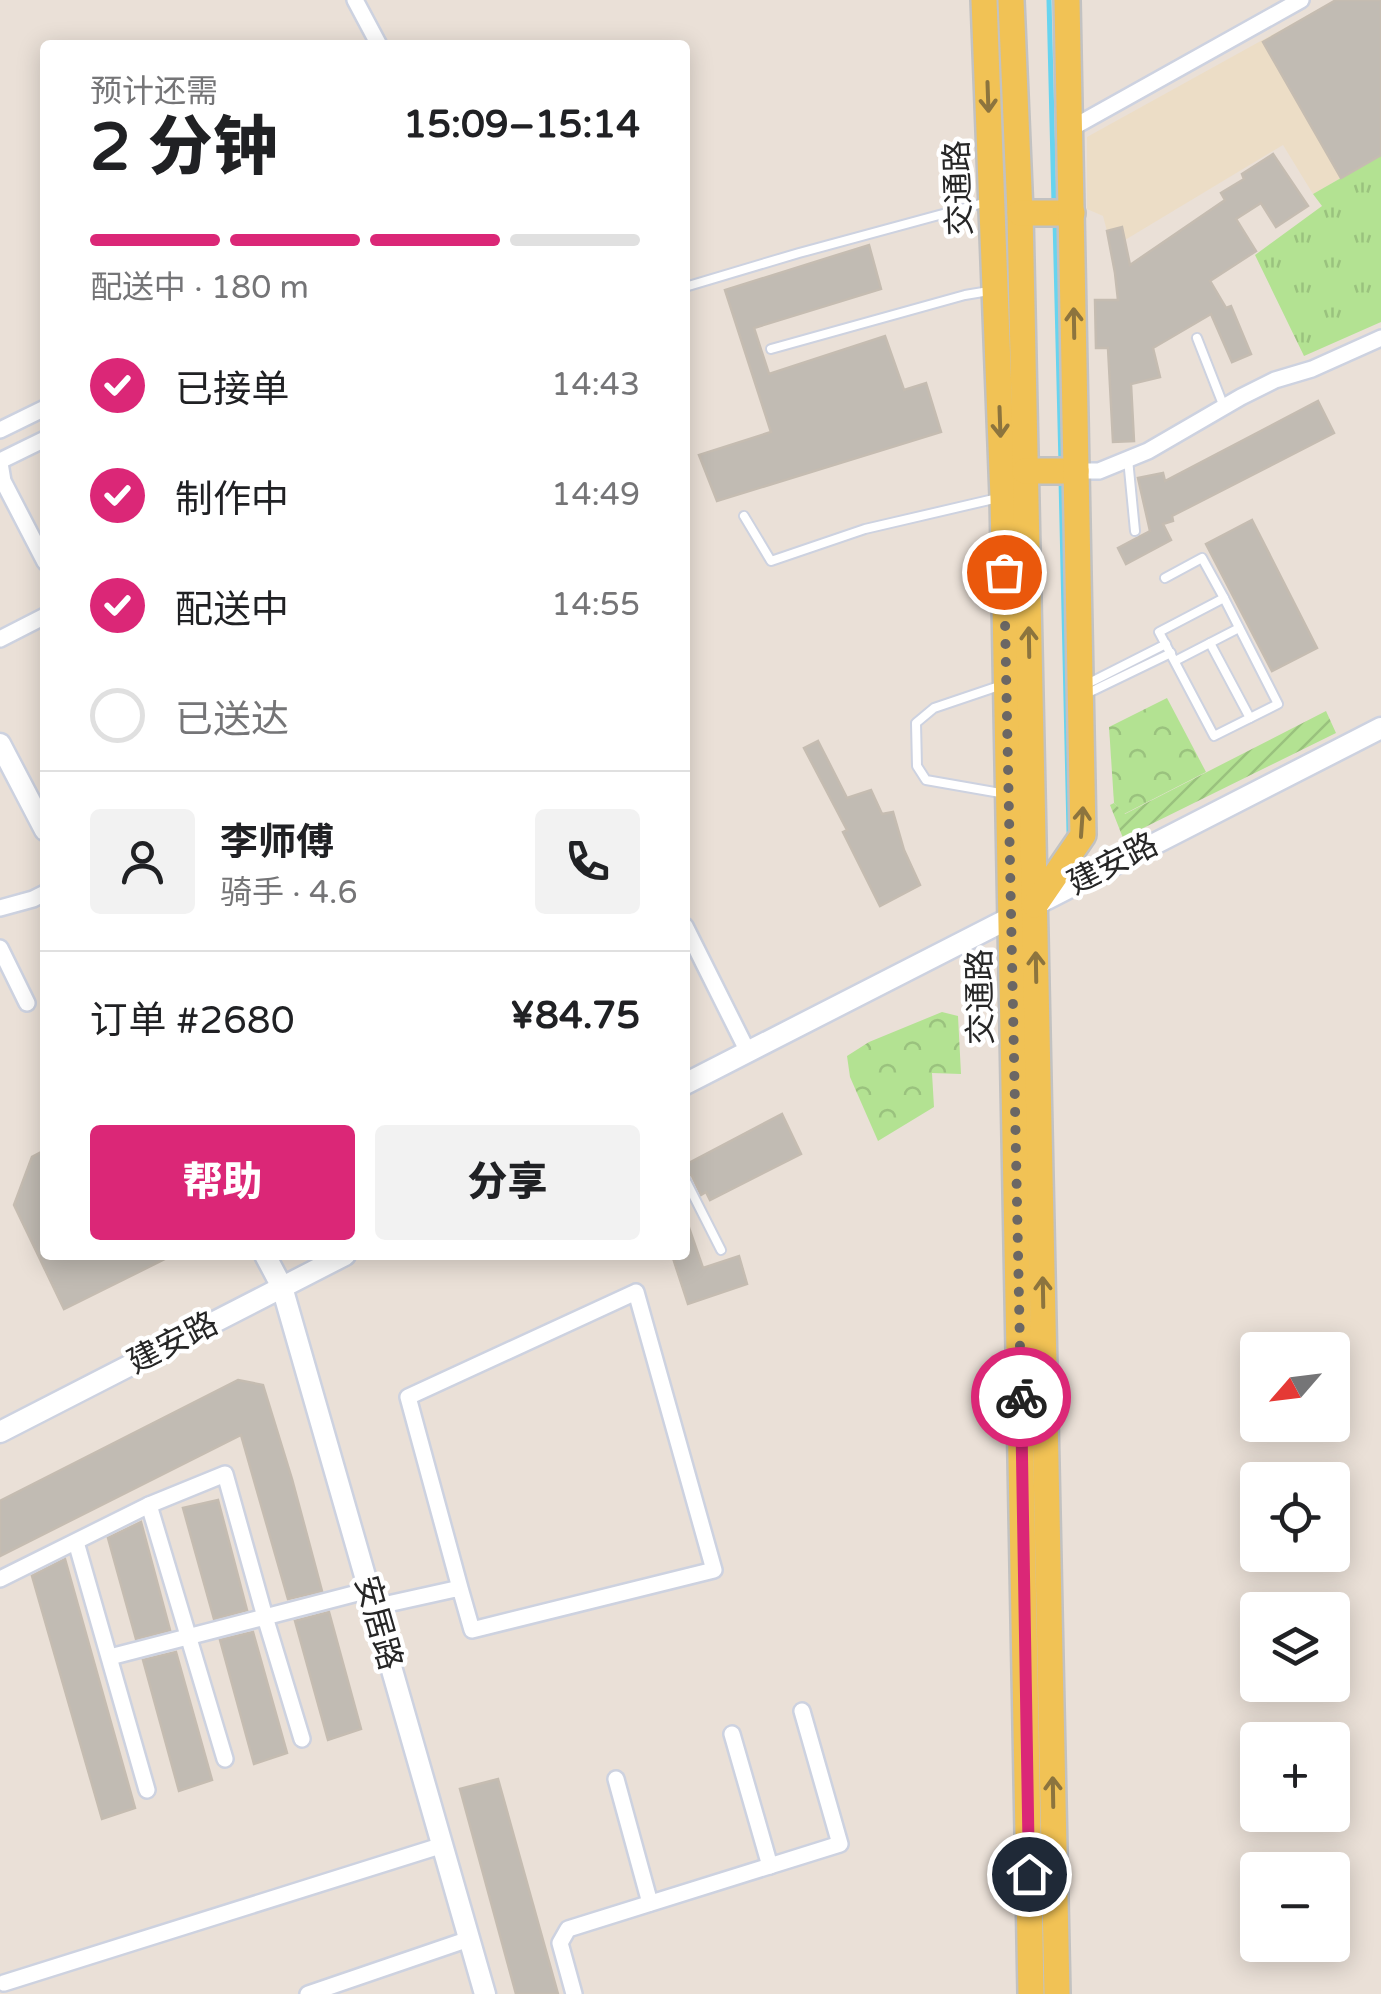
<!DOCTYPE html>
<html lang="zh">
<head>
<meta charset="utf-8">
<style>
  :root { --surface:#fff; --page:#f2f2f2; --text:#202124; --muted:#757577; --line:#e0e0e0; --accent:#db2777 }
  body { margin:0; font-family:"Varela Round","Noto Sans SC",sans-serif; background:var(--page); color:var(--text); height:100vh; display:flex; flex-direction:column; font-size:38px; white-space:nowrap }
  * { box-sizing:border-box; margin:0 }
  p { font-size:32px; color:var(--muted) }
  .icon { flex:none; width:55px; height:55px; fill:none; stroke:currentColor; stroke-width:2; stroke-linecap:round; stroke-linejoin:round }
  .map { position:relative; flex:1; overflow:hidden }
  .panel { position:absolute; left:40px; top:40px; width:650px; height:1220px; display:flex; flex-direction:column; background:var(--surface); border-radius:10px; box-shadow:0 5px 25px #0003 }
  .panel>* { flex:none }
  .needle { width:65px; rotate:242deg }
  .tools { position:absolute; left:1240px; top:1332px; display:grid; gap:20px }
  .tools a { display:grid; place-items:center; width:110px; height:110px; border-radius:10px; background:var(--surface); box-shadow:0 5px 25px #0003; font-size:50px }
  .pin { position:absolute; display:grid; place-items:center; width:85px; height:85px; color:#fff; margin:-42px; border:5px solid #fff; border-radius:50%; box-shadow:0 2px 10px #0007 }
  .courier { position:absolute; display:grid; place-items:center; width:100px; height:100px; margin:-50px; border:8px solid #db2777; border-radius:50%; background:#fff; color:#222; box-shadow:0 2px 12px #0007 }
  .overview em { font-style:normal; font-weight:800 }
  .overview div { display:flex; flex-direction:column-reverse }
  .overview { display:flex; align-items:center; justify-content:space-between; height:170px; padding:0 50px }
  h1 { font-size:65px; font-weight:800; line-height:75px }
  .bar { display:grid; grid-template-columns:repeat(4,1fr); gap:15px 10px; align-content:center; height:120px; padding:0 50px }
  .bar i { height:12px; border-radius:8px; background:var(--line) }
  .bar .active { background:var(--accent) }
  .bar p { grid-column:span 4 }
  .line { display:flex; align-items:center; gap:25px; padding:0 50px; border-top:2px solid var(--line) }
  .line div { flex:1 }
  .round { display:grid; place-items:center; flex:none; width:105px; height:105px; border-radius:10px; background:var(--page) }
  ol { padding:0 50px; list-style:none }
  li { display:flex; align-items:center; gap:30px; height:110px }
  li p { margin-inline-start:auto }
  li .icon { padding:10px; border-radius:50%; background:var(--accent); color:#fff; stroke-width:4 }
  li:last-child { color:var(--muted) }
  li i { width:55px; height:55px; border:5px solid var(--line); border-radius:50% }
  .action { display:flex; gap:20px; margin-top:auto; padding:20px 50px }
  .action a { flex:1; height:115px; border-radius:10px; background:var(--accent); color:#fff; font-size:40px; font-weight:800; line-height:115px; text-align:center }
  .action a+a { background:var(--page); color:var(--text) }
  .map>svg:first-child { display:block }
  .education { fill:#ecddc6 }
  .grass { fill:url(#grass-tufts) }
  .park { fill:url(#park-crowns) }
  .garden { fill:url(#garden-furrows) }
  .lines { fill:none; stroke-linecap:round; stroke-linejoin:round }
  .stream { stroke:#67d4ef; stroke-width:5 }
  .building { fill:#c1bbb3; stroke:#c5bcb1; stroke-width:2.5 }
  .service-casing { stroke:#cdd2e0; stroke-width:12 }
  .minor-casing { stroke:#cdd2e0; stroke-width:20 }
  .tertiary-casing { stroke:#cdd2e0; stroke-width:25 }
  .primary-casing { stroke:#c2c2c2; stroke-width:30 }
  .service { stroke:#fff; stroke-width:8 }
  .minor { stroke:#fff; stroke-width:15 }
  .tertiary { stroke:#fff; stroke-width:20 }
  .primary { stroke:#f1c255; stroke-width:25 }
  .oneway { stroke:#8c743e }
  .done { stroke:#6b6764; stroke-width:10; stroke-dasharray:0 18 }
  .route { stroke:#db2777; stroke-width:12 }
  .labels { text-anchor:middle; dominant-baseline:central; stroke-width:9; stroke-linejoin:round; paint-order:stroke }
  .street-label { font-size:32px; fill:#262626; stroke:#fff }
</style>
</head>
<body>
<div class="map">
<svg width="1381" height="1994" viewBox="0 0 1381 1994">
  <defs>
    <pattern id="grass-tufts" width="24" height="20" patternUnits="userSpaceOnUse" patternTransform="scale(2.5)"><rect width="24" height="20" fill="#b3e292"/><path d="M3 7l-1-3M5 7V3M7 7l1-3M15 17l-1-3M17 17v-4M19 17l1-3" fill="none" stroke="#9ac27e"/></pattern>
    <pattern id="park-crowns" width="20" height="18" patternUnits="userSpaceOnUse" patternTransform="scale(2.5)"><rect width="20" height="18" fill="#b3e292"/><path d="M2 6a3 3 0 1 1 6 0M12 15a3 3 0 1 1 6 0" fill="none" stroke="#9ac27e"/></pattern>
    <pattern id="garden-furrows" width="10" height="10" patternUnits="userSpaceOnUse" patternTransform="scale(2.5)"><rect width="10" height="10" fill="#b3e292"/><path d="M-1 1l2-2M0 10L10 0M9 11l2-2" fill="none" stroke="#9ac27e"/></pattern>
  </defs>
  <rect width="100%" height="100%" fill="#eae0d7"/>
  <polygon class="education" points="1335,0 1354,0 1381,155 1313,194 1283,145 1125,240 1122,228 1107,231 1103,216 1087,209 1087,137"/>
  <polygon class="grass" points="1381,155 1381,322 1304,356 1255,255 1322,206 1313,194"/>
  <g class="park">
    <polygon points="1167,698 1206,772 1124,814 1114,803 1109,727"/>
    <polygon points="942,1012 958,1016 961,1074 932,1073 934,1107 878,1141 850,1077 847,1056 869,1042"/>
  </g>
  <polygon class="garden" points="1326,711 1336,733 1123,838 1110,805 1114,803 1125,814"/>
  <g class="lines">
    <g class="stream">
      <polyline points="1049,0 1054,204"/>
      <polyline points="1055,220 1061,464"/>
      <polyline points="1061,480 1069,832"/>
    </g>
  </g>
  <g class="building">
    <polygon points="1336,0 1381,0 1381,155 1341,178 1263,42"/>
    <polygon points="1273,154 1308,206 1276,227 1261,203 1236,219 1256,251 1210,281 1226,308 1231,306 1251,354 1232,362 1211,314 1153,348 1160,377 1131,384 1134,441 1113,442 1108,348 1096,348 1095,300 1118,300 1115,273 1107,231 1122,227 1130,265 1225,200 1221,193 1244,179 1242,174"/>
    <polygon points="869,245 881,289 754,328 769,374 885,336 904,390 926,383 941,432 717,501 699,455 771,432 725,290"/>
    <polygon points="1318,401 1334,433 1172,516 1173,521 1163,524 1171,540 1126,564 1118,548 1150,531 1138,478 1163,473 1165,481"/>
    <polygon points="1252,520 1317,648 1272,671 1206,544"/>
    <polygon points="818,741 847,798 871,790 882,814 893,812 904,850 920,885 880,906 843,832 847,830 804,748"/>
    <polygon points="782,1114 801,1154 710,1200 706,1192 701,1195 692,1176 685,1172 685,1165"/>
    <polygon points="45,1150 45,1255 173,1255 64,1309 14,1205 32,1157"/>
    <polygon points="687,1222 703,1268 739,1256 747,1284 688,1304 672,1255 685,1255 685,1223"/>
    <polygon points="238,1380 263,1385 292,1479 322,1591 288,1599 241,1435 0,1556 0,1501"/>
    <polygon points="218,1500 247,1610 214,1619 183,1508"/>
    <polygon points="141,1522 170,1630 136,1639 108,1538"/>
    <polygon points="65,1559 135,1808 102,1819 32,1576"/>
    <polygon points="329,1612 361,1729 328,1740 295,1621"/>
    <polygon points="253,1632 287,1753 254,1764 220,1640"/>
    <polygon points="176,1652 212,1780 179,1791 143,1660"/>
    <polygon points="498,1779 558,1994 516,1994 460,1789"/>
  </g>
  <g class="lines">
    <defs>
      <g id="service">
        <polyline points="685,287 799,253 987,202"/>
        <polyline points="1197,338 1224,407"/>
        <polyline points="771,349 965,295 989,291"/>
        <polyline points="1128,459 1135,531"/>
        <polyline points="744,516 771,561 865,529 998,498"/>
        <polyline points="1165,578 1202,558 1224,598"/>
        <polygon points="1224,598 1278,704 1214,736 1159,632"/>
        <polyline points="1210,643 1250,718"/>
        <polyline points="1175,661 1239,628"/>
        <polyline points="1002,685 934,708 916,723 917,766 926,780 1006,794"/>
        <polyline points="1085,685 1166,644"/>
        <polyline points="1084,695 1171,653"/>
        <polyline points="685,1179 721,1250"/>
      </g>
      <g id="minor">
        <polyline points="355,0 379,45"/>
        <polyline points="1070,129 1301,0"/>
        <polyline points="0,430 45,408"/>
        <polyline points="0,461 45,439"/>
        <polyline points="0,463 3,481 45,562"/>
        <polyline points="1076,471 1099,471 1148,451 1241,397 1275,380 1312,369 1381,338"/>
        <polyline points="0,639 45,616"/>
        <polyline points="0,908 33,899 45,893"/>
        <polyline points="685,926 748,1052"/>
        <polyline points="0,948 27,1003"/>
        <polyline points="149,1505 225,1759"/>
        <polyline points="76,1542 147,1790"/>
        <polyline points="0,1579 149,1505 225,1474 265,1617 369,1590"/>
        <polyline points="374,1607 460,1588 472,1630 714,1570 636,1292 408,1397 460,1588"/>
        <polyline points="110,1657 265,1617 302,1739"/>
        <polyline points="732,1734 770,1866"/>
        <polyline points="616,1779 650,1903"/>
        <polyline points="4,1983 443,1845"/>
        <polyline points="308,1994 469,1939"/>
        <polyline points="574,1994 560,1943 568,1929 840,1844 802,1711"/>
      </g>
      <g id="tertiary">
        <polyline points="0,744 45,830"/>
        <polyline points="685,1084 1381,728"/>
        <polyline points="265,1255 282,1287 485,1994"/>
        <polyline points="0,1432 345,1255"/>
      </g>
      <g id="primary">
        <polyline points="984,0 1003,497 1031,1994"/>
        <polyline points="1011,0 1020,213 1057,1994"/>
        <polyline points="1020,213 1072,213"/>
        <polyline points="1025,471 1076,471"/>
        <polyline points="1035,905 1083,835 1067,0"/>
      </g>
    </defs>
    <use href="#service" class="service-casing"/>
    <use href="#minor" class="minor-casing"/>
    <use href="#tertiary" class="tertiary-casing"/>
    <use href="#primary" class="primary-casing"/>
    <use href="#service" class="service"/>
    <use href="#minor" class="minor"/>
    <use href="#tertiary" class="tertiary"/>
    <use href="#primary" class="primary"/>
  </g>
  <defs><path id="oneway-shaft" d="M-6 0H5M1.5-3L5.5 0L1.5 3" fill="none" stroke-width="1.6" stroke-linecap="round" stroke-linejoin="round" transform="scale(2.5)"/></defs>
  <g class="oneway">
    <use href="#oneway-shaft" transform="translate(988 97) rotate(88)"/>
    <use href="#oneway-shaft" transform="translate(1074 323) rotate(-91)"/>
    <use href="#oneway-shaft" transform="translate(1000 422) rotate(88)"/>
    <use href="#oneway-shaft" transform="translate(1029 642) rotate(-91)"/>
    <use href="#oneway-shaft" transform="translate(1082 822) rotate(-86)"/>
    <use href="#oneway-shaft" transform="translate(1036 967) rotate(-91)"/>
    <use href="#oneway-shaft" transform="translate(1043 1292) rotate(-91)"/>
    <use href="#oneway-shaft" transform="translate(1053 1792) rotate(-91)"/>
  </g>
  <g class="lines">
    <polyline class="done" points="1004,572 1021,1397"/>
    <polyline class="route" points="1021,1397 1029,1874"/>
  </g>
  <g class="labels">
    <g class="street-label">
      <text transform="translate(959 188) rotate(-92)">交通路</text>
      <text transform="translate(1113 864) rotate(-27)">建安路</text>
      <text transform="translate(981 997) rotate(-91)">交通路</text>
      <text transform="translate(173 1343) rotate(-27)">建安路</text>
      <text transform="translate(378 1623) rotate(74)">安居路</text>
    </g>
  </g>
</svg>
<div class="tools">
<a><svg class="needle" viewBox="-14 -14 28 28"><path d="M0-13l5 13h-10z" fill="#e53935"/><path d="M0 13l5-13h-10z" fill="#757577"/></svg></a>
<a><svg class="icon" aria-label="locate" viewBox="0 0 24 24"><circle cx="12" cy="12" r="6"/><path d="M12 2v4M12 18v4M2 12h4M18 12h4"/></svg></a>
<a><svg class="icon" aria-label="layers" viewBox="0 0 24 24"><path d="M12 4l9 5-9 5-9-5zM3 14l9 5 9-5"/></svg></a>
<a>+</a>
<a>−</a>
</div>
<div class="pin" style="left:1004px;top:572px;background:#ea580c"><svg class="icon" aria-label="bag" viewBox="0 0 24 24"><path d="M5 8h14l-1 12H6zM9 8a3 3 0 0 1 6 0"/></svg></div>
<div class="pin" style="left:1029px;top:1874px;background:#1f2937"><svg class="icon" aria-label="home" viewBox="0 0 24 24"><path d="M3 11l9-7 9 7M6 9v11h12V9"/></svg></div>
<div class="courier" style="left:1021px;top:1397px"><svg class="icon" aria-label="bike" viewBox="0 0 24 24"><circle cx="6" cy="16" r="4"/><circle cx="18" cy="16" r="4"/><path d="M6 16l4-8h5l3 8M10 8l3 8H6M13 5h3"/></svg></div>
<section class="panel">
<div class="overview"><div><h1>2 分钟</h1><p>预计还需</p></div><em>15:09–15:14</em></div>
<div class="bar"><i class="active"></i><i class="active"></i><i class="active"></i><i></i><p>配送中 · 180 m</p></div>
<ol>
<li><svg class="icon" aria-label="check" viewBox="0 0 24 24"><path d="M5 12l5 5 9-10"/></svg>已接单<p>14:43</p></li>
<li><svg class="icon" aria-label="check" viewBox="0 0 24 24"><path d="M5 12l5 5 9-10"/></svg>制作中<p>14:49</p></li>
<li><svg class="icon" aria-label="check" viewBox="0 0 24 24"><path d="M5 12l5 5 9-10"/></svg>配送中<p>14:55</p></li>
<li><i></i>已送达</li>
</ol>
<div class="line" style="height:180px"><a class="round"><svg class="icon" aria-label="person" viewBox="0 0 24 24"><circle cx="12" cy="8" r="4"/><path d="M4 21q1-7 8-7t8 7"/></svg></a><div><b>李师傅</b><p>骑手 · 4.6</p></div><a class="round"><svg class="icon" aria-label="phone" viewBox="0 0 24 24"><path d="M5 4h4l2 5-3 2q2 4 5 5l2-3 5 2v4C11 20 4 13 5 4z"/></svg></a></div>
<div class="line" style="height:130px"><div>订单 #2680</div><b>¥84.75</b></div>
<div class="action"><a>帮助</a><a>分享</a></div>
</section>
</div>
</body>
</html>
